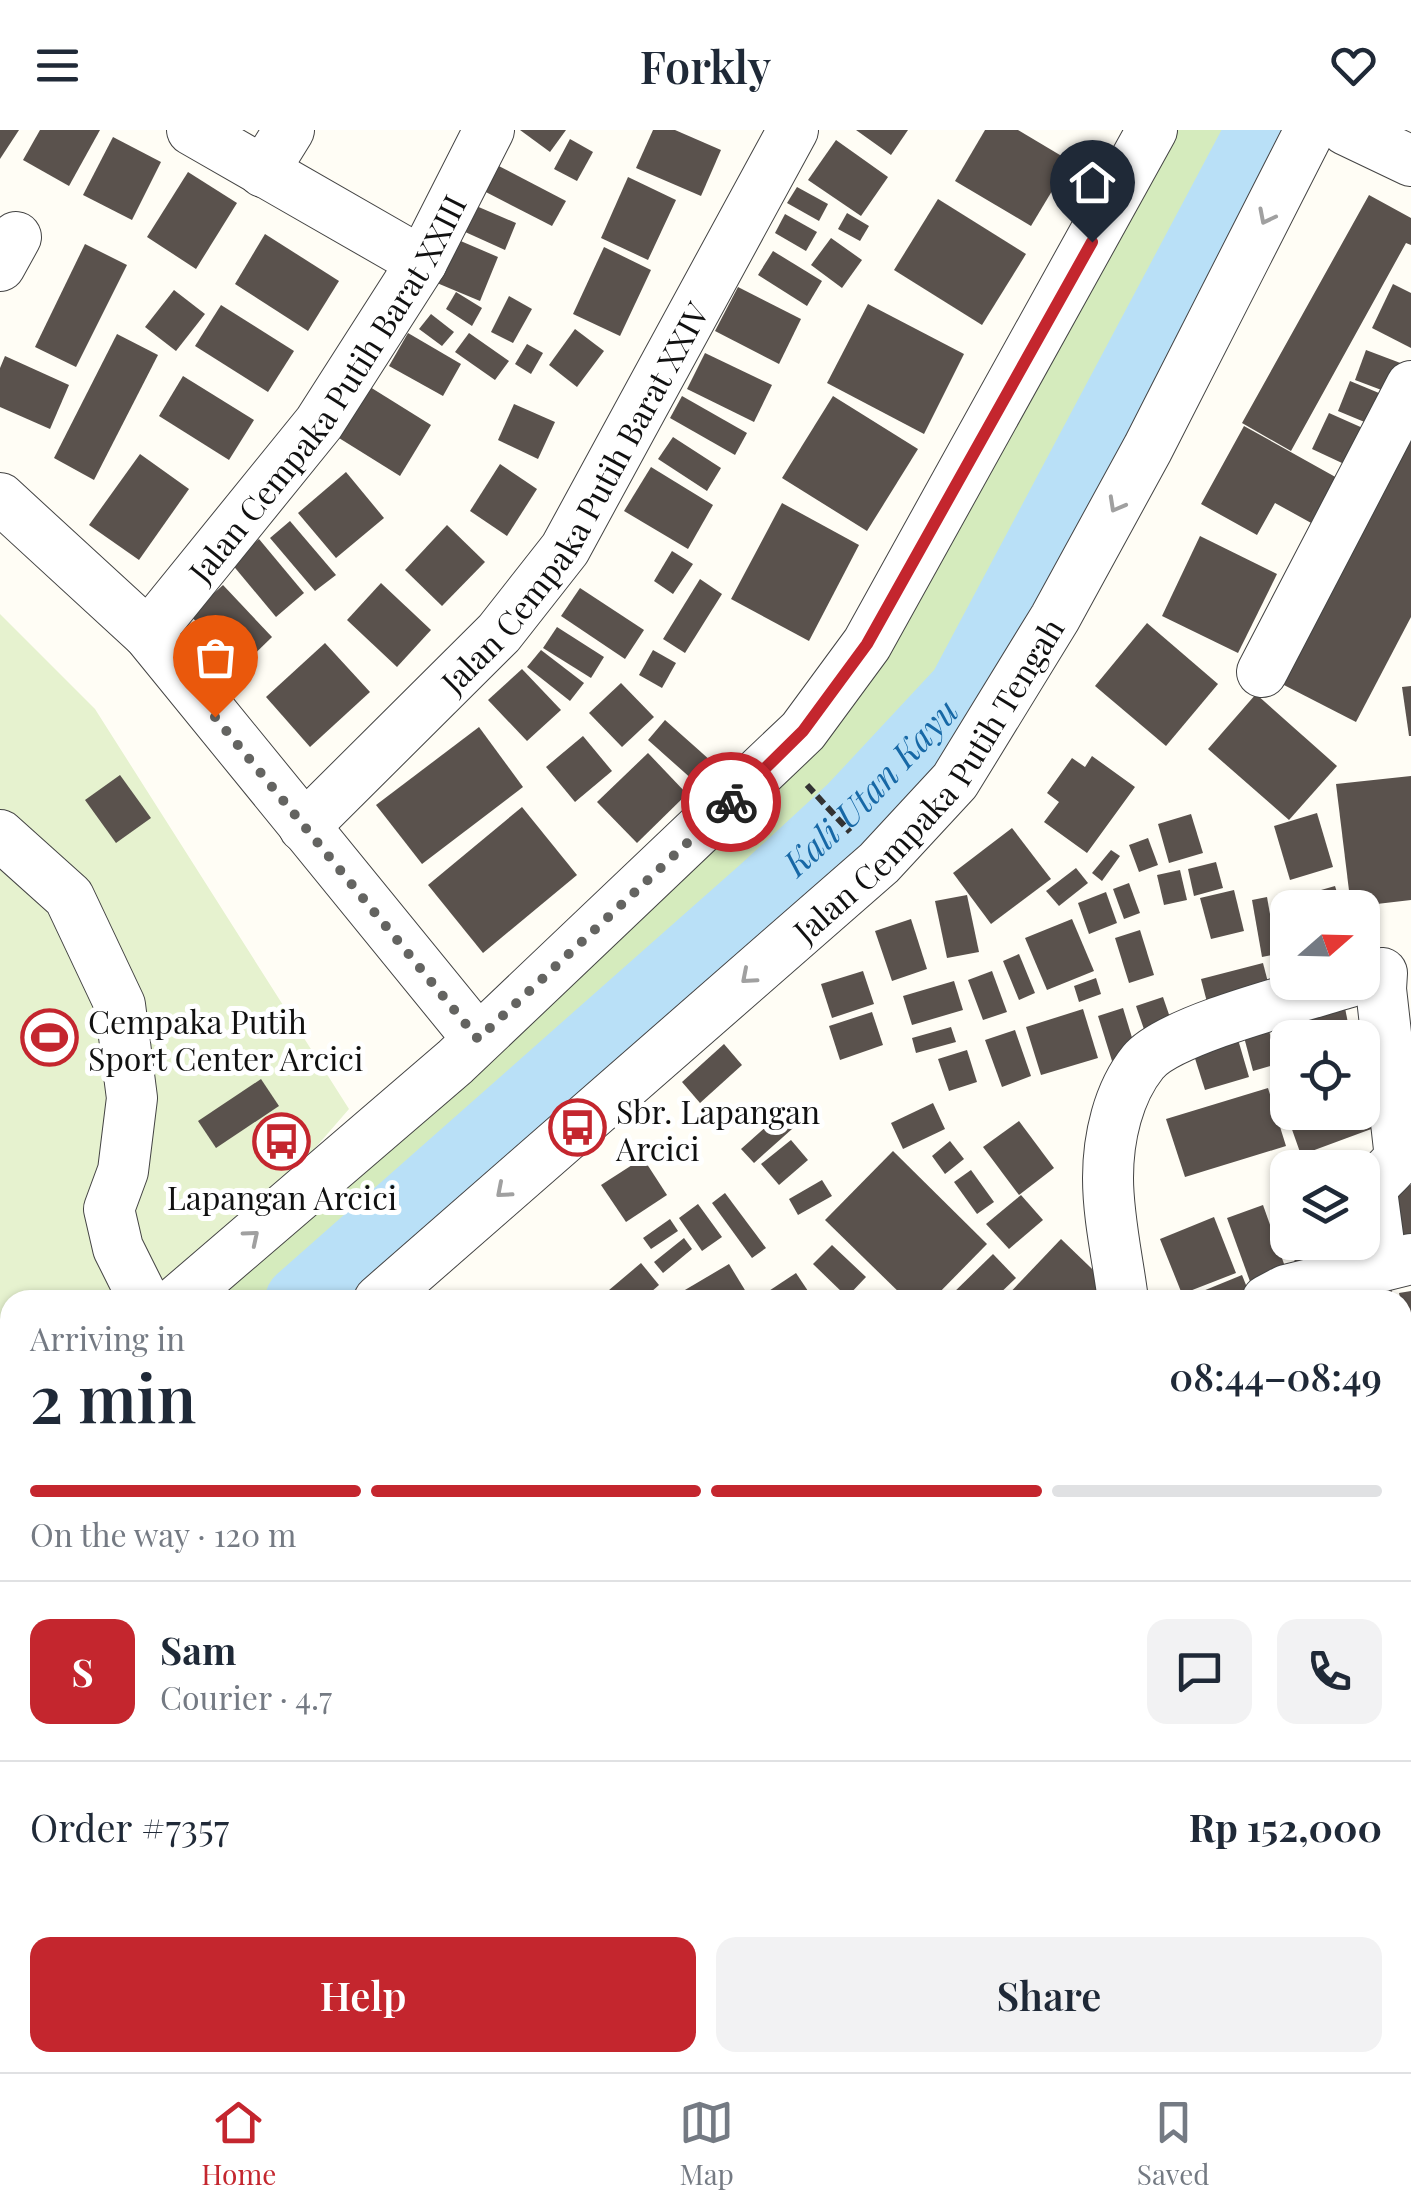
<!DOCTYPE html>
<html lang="en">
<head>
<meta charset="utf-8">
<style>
  :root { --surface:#fff; --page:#f2f2f3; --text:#1f2937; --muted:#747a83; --line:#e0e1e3; --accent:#c4262e }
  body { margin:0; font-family:"Playfair Display",serif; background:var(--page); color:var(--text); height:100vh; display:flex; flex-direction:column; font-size:38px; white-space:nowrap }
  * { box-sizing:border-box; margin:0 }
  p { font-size:32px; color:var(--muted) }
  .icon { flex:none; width:55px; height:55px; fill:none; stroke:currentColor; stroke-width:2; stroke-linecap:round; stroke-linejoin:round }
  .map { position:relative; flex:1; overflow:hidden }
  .side { position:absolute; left:0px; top:1160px; width:1412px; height:782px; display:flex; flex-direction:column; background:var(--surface); border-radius:30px 30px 0 0; box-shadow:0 2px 8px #0004 }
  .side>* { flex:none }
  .needle { width:65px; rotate:70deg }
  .controls { position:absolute; left:1270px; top:760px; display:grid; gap:20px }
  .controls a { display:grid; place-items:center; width:110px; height:110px; border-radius:20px; background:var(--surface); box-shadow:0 2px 8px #0004; font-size:50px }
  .pin { position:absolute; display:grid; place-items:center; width:85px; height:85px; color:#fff; margin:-102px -42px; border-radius:50% 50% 50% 0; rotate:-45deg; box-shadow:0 0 10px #0007 }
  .pin .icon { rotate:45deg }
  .courier { position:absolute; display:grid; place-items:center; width:100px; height:100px; margin:-50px; border:8px solid #c4262e; border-radius:50%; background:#fff; color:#222; box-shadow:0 2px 12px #0007 }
  .head em { font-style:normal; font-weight:600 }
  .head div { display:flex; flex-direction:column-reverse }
  .head { display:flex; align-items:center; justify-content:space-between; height:170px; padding:0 30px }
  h1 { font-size:65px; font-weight:600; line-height:75px }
  .bar { display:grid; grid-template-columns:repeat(4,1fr); gap:15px 10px; align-content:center; height:120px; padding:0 30px }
  .bar i { height:12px; border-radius:8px; background:var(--line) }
  .bar .selected { background:var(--accent) }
  .bar p { grid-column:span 4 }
  .line { display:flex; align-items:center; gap:25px; padding:0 30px; border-top:2px solid var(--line) }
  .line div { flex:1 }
  .round { display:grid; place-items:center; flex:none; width:105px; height:105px; border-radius:20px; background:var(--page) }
  .action { display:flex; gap:20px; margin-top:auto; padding:20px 30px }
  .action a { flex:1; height:115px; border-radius:20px; background:var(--accent); color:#fff; font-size:40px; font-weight:600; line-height:115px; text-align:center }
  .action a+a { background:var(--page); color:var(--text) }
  header { display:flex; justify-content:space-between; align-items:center; height:130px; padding:0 30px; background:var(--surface); font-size:45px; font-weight:600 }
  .tab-bar { display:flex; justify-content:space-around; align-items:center; height:140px; border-top:2px solid var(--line); background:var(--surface); font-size:28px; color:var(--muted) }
  .tab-bar a { display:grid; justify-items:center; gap:5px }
  .tab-bar .selected { color:var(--accent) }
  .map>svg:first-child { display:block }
  .green { fill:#d5ebbd }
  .pitch { fill:#e6f2cf }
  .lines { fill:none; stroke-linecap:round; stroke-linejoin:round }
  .river { stroke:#b9e0f7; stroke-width:68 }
  .building { fill:#5a524d }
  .minor-casing { stroke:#444; stroke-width:52 }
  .path { stroke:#333; stroke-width:6; stroke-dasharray:10 5; stroke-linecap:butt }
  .minor { stroke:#fff; stroke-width:50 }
  .oneway { stroke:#a0a0a0 }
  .done { stroke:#646461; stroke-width:10; stroke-dasharray:0 18 }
  .route { stroke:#c4262e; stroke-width:12 }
  .labels { text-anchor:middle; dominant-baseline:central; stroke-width:10; stroke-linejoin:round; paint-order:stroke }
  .street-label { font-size:32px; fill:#111; stroke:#fff }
  .poi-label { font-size:32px; fill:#111; stroke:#fff; text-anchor:start }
  .water-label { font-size:35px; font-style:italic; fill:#1768a6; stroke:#fff }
</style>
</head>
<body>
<header><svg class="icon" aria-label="menu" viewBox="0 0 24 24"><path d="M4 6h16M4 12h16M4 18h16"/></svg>Forkly<svg class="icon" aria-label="heart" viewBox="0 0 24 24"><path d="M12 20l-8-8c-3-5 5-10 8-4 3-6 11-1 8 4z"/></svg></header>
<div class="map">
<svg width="1411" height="1942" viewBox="0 0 1411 1942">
  <rect width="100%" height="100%" fill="#fffdf5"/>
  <polygon class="green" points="1152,0 1318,0 953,641 373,1170 183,1170 773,632"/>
  <polygon class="pitch" points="0,484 95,579 349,979 290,1047 167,1170 10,1170 10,1301 0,1309"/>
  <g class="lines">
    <g class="river">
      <path id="s1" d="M299,1170L764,759L852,678L962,560L1260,0"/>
      <polyline points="0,1434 10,1425"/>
    </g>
  </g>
  <g class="building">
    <polygon points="0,0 19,0 0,29"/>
    <polygon points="40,0 100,0 69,56 23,30"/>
    <polygon points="520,0 566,0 550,22"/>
    <polygon points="653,0 675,0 721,20 701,66 636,38"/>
    <polygon points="856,0 908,0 891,25"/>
    <polygon points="985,0 1018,0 1070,31 1031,96 955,51"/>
    <polygon points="113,7 161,32 132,90 83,65"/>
    <polygon points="570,9 593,22 577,51 554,39"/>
    <polygon points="836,10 888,47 861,86 808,50"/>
    <polygon points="493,33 566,71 552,96 480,59"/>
    <polygon points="188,42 237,73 196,139 147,107"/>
    <polygon points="628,47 676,70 648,130 601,108"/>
    <polygon points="797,57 828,74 819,91 787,73"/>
    <polygon points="1369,65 1411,88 1411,115 1406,113 1291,321 1242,293"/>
    <polygon points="938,69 1026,124 982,195 894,140"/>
    <polygon points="474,75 516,93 505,120 463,101"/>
    <polygon points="847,83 869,96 860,111 838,99"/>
    <polygon points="785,84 817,102 806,121 775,103"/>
    <polygon points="265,104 339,151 308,201 235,154"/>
    <polygon points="831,108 862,130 842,158 811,135"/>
    <polygon points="456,109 498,127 480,171 437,153"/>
    <polygon points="85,114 127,135 76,237 35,217"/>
    <polygon points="604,117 651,140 620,206 573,184"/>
    <polygon points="773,121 822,151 807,176 758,145"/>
    <polygon points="1393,154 1411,163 1411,218 1372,198"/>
    <polygon points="738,157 801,189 779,234 715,201"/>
    <polygon points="174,160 205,184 176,221 145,197"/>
    <polygon points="456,162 482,178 472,196 446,179"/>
    <polygon points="509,166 532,179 513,213 491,202"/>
    <polygon points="868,174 964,224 924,304 827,253"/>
    <polygon points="221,175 294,221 268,262 195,216"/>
    <polygon points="431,184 454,202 442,216 419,199"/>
    <polygon points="575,199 604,221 577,257 549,235"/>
    <polygon points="408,203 461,234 443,266 389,236"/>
    <polygon points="469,203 509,231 495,250 455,222"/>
    <polygon points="117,204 158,225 94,350 54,328"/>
    <polygon points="527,214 543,223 531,244 515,234"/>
    <polygon points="1366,220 1411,237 1400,267 1355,250"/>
    <polygon points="705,223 772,255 754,292 687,259"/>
    <polygon points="5,226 69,255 50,299 0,277 0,238"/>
    <polygon points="183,246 254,290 229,330 159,286"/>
    <polygon points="1350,251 1391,268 1379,298 1338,281"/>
    <polygon points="370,257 431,295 400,346 339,308"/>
    <polygon points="682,266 747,303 735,325 670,288"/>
    <polygon points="833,266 918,319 867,401 782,348"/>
    <polygon points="514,274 555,292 538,329 498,310"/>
    <polygon points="1329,283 1374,303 1357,340 1312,319"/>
    <polygon points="1244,296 1339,349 1313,394 1275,373 1257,405 1201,374"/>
    <polygon points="1411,302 1411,487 1356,592 1280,553"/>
    <polygon points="673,307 721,338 707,361 658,329"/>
    <polygon points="140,324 189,359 139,430 89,395"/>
    <polygon points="500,334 537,359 507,406 470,381"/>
    <polygon points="651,337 713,375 688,419 624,381"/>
    <polygon points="346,342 384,388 336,428 298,383"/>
    <polygon points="782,373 859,415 809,511 731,469"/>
    <polygon points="290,391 336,445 315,461 270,408"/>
    <polygon points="447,395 485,432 442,476 405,440"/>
    <polygon points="1200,406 1277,444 1238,523 1162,486"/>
    <polygon points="259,409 304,463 276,487 231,433"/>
    <polygon points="672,421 693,434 673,464 654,451"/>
    <polygon points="700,449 722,464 685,523 663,509"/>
    <polygon points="381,453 431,500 397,537 347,490"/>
    <polygon points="223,455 272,507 239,539 190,485"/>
    <polygon points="580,458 644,500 625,529 561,486"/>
    <polygon points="1147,493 1218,554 1166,616 1095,556"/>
    <polygon points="557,497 604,527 591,548 543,518"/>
    <polygon points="325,513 370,562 310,617 266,567"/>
    <polygon points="541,520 584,553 570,571 527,537"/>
    <polygon points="653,520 676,533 662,558 639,545"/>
    <polygon points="522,539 561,580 527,611 488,570"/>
    <polygon points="621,553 654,587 622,617 589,583"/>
    <polygon points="1411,556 1411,606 1409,606 1402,557"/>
    <polygon points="1256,564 1337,636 1289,690 1208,619"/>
    <polygon points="665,590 720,639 703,659 648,610"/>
    <polygon points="479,597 523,657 422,734 376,675"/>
    <polygon points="583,606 612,641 575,672 546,637"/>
    <polygon points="648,623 687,664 637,713 597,672"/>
    <polygon points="1092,626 1135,657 1087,723 1044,692 1059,672 1047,663 1072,628 1085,637"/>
    <polygon points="120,645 151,688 116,713 85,670"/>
    <polygon points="1411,646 1411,770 1351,777 1336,654"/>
    <polygon points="522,677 577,745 483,823 428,755"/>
    <polygon points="1317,683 1333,737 1290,750 1274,696"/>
    <polygon points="1191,684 1203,723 1169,733 1158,694"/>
    <polygon points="1012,698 1051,749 991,794 953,743"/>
    <polygon points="1148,708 1158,735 1139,742 1129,715"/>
    <polygon points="1111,720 1120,726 1102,751 1092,743"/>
    <polygon points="1216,732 1223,758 1194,766 1188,739"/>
    <polygon points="1076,738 1088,753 1059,776 1046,761"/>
    <polygon points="1180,740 1187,770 1164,775 1157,745"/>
    <polygon points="1129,753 1140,783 1124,789 1113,759"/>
    <polygon points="1335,756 1342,778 1295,778 1293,768"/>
    <polygon points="1234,760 1244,801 1211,809 1200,768"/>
    <polygon points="1106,762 1117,793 1089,804 1078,773"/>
    <polygon points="967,765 979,822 947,828 935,771"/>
    <polygon points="1267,767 1277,824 1262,827 1252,770"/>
    <polygon points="911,789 927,839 892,851 875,801"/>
    <polygon points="1072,789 1094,841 1047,860 1025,808"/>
    <polygon points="1140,800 1154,845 1129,853 1115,808"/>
    <polygon points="1019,824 1035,863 1019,870 1003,831"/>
    <polygon points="1263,833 1270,860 1208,876 1201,849"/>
    <polygon points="863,841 874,874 832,888 821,854"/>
    <polygon points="992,841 1007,882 983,890 968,850"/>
    <polygon points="1096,848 1101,864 1079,872 1074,856"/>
    <polygon points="954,851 963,880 912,895 903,866"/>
    <polygon points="1163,867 1175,902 1148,911 1136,876"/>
    <polygon points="1123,878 1137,924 1112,931 1098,886"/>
    <polygon points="1345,878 1351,908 1305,908 1301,888"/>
    <polygon points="1083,879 1098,928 1041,945 1026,897"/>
    <polygon points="872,882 883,915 840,930 829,896"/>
    <polygon points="951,897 956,912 916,923 912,908"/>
    <polygon points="1015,900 1031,946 1002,957 985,910"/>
    <polygon points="1269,900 1277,934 1253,941 1244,907"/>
    <polygon points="1237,906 1249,947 1205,960 1192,919"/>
    <polygon points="724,914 742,935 700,973 682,952"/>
    <polygon points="967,920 977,952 949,961 938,929"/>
    <polygon points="261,949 279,976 216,1018 198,991"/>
    <polygon points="1268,958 1286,1016 1185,1047 1166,989"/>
    <polygon points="1363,967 1374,998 1301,1025 1289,991 1313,982 1362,982"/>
    <polygon points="933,973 945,999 903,1019 891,993"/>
    <polygon points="789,976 801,991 754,1033 741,1019"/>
    <polygon points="1019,991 1054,1038 1019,1065 983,1017"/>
    <polygon points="791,1010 808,1030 779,1055 761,1034"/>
    <polygon points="950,1011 964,1029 945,1044 932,1026"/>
    <polygon points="893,1021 987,1114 932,1170 907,1170 825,1090"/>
    <polygon points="643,1028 667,1065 626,1092 601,1055"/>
    <polygon points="971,1040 994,1072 977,1084 954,1052"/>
    <polygon points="822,1050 832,1066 798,1085 789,1069"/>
    <polygon points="1411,1055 1411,1125 1379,1059"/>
    <polygon points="725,1063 766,1118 752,1128 712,1073"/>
    <polygon points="1288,1063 1288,1097 1280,1099 1271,1067"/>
    <polygon points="1021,1065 1043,1090 1009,1119 986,1094"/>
    <polygon points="698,1074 722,1107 702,1121 679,1088"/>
    <polygon points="1263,1075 1288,1145 1252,1157 1227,1088"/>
    <polygon points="1214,1087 1236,1143 1182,1164 1160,1109"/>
    <polygon points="670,1089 678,1101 651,1119 643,1108"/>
    <polygon points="684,1108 692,1119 663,1143 654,1132"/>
    <polygon points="1061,1109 1116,1162 1109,1170 1003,1170"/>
    <polygon points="1297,1112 1362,1112 1371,1120 1300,1146 1289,1115"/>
    <polygon points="832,1115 866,1147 847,1167 813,1134"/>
    <polygon points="993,1124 1016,1148 993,1170 946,1170"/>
    <polygon points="641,1133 659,1155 642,1170 605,1170 602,1166"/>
    <polygon points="729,1134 751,1170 668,1170"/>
    <polygon points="1384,1138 1395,1170 1349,1170"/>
    <polygon points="796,1143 814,1170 755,1170"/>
    <polygon points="1242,1145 1252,1170 1181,1170"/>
    <polygon points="1411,1161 1411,1208 1409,1209 1399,1163"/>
    <polygon points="1406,1233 1411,1251 1411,1283 1402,1285 1402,1234"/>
    <polygon points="1411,1300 1411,1336 1402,1338 1402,1302"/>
    <polygon points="1411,1346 1411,1375 1402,1377 1402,1348"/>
    <polygon points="1411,1391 1411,1428 1402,1431 1402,1394"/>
    <polygon points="1411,1459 1411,1515 1402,1518 1402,1462"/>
    <polygon points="1411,1534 1411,1576 1402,1580 1402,1538"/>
    <polygon points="1411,1586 1411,1627 1402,1630 1402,1589"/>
    <polygon points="10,1589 10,1803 0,1792 0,1598"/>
    <polygon points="1411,1670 1411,1694 1403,1674"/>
    <rect x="1407" y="1772" width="4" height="44"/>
    <polygon points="10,1837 10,1932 31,1932 20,1942 0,1942 0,1846"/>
    <polygon points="184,1932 250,1932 253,1936 246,1942 193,1942"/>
    <polygon points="255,1932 279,1932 269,1942 264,1942"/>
    <polygon points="357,1932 414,1932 420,1942 344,1942"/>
    <polygon points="463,1932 491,1932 491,1934 466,1941"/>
    <polygon points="525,1932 571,1932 574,1942 496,1942"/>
    <polygon points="738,1932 771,1932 771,1934 740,1942"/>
    <polygon points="787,1932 822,1932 825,1942 759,1942"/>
    <polygon points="828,1932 913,1932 916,1942 831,1942"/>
    <polygon points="969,1932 1011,1932 1014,1942 971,1942"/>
    <polygon points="1034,1932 1073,1932 1079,1936 1076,1942 1030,1942"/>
    <polygon points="1148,1932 1177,1932 1190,1942 1142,1942"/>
    <polygon points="1259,1932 1260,1942 1197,1942 1197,1938"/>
    <polygon points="1304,1932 1360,1932 1362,1942 1299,1942"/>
  </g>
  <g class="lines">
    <defs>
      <g id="minor">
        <polyline points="192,0 422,132"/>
        <polyline points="1346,0 1411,31"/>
        <polyline points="263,42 289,0"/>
        <polyline points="0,136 16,107"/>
        <polyline points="0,368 148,504 478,909"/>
        <path id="s2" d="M148,504L319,293L422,132L489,0"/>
        <polyline points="1262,542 1411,256"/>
        <path id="s3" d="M304,697L499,503L565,419L793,0"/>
        <polyline points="0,705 69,767 120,875 132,968 123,1041 109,1079 118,1118 144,1170"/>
        <path d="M1382,843L1381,859L1399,1019C1399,1039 1378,1044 1372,1061L1382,1135"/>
        <polyline points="178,1170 455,932 803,601 867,514 1152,0"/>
        <path id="s4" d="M379,1170L879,733L955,651L1055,488L1148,318L1310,0"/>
        <path d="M1123,1170C1118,1130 1108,1088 1108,1048C1108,1008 1118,963 1143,932C1170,899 1305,866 1350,852"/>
        <polyline points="1267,1170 1286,1160 1411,1129"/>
        <polyline points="0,1322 10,1313"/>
        <polyline points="1402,1440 1411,1438"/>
        <polyline points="0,1491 10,1482"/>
        <polyline points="0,1550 10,1540"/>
        <polyline points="127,1932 137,1942"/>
        <polyline points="428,1932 433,1942"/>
        <polyline points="695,1932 698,1942"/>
        <polyline points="941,1932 943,1942"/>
        <polyline points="69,1942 79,1932"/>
        <polyline points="1287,1942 1298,1932"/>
      </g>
    </defs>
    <use href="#minor" class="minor-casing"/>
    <polyline class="path" points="807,655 850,702"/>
    <use href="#minor" class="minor"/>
  </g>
  <defs><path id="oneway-chevron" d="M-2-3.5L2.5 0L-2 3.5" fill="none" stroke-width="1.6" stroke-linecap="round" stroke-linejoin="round" transform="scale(2.5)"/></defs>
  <g class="oneway">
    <use href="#oneway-chevron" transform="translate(1266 87) rotate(117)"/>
    <use href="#oneway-chevron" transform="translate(1116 375) rotate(119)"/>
    <use href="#oneway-chevron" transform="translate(748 847) rotate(139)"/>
    <use href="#oneway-chevron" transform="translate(503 1061) rotate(139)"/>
    <use href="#oneway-chevron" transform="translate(252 1107) rotate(-40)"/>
  </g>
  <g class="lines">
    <polyline class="done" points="215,587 478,909 731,672"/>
    <polyline class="route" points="731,672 803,601 867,514 1092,112"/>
  </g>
  <defs>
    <symbol id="stadium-ring" viewBox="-11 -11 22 22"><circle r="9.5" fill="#fff" stroke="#c4262e" stroke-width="1.5"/><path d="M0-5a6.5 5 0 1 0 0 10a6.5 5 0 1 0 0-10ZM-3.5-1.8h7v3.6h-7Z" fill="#c4262e"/></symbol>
    <symbol id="bus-ring" viewBox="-11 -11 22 22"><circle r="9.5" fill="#fff" stroke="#c4262e" stroke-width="1.5"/><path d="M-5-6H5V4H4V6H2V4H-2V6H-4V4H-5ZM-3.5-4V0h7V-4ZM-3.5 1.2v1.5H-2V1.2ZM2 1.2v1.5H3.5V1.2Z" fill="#c4262e"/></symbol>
  </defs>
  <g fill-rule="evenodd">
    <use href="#stadium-ring" x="18" y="876" width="63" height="63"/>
    <use href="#bus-ring" x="546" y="966" width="63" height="63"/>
    <use href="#bus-ring" x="250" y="980" width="63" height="63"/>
  </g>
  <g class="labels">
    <g class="street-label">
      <text stroke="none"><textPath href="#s2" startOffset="305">Jalan Cempaka Putih Barat XXIII</textPath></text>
      <text stroke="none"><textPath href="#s3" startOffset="430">Jalan Cempaka Putih Barat XXIV</textPath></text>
      <text stroke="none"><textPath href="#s4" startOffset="760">Jalan Cempaka Putih Tengah</textPath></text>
    </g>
    <g class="poi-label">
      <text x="88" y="890">Cempaka Putih<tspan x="88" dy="37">Sport Center Arcici</tspan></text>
      <text x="616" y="980">Sbr. Lapangan<tspan x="616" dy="37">Arcici</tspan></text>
      <text x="282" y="1066" text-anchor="middle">Lapangan Arcici</text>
    </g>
    <g class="water-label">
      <text stroke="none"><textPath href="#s1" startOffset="768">Kali Utan Kayu</textPath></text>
    </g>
  </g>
</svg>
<div class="controls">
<a><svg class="needle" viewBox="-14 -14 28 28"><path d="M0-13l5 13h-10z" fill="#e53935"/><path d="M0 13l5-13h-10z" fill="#747a83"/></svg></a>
<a><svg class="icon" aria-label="locate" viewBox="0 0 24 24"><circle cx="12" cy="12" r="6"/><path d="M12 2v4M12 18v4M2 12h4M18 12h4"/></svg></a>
<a><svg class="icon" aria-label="layers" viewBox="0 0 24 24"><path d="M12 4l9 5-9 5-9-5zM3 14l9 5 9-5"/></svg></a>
</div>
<div class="pin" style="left:215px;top:587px;background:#ea580c"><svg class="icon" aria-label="bag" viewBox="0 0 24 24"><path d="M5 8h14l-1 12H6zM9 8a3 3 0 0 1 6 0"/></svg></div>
<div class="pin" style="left:1092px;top:112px;background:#1f2937"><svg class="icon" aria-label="home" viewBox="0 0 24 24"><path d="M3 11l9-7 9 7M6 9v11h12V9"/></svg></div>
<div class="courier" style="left:731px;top:672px"><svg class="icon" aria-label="bike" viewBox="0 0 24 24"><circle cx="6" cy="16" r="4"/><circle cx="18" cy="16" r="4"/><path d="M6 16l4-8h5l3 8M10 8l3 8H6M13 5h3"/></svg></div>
<section class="side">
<div class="head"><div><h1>2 min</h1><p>Arriving in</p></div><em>08:44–08:49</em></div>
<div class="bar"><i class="selected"></i><i class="selected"></i><i class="selected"></i><i></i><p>On the way · 120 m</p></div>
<div class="line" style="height:180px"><b class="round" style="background:var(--accent);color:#fff">S</b><div><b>Sam</b><p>Courier · 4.7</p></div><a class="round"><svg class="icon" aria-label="chat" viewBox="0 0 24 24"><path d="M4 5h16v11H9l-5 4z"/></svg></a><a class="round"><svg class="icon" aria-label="phone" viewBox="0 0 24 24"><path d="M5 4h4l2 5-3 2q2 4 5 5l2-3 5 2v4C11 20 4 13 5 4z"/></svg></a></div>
<div class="line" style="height:130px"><div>Order #7357</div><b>Rp 152,000</b></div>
<div class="action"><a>Help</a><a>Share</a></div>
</section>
</div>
<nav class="tab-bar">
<a class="selected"><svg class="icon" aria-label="home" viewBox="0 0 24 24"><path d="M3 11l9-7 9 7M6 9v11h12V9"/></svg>Home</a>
<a><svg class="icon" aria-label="map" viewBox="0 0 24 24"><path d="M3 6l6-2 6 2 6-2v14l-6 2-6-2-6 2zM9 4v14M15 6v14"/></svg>Map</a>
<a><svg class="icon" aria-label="saved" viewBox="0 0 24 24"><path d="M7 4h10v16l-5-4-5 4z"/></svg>Saved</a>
</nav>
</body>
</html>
